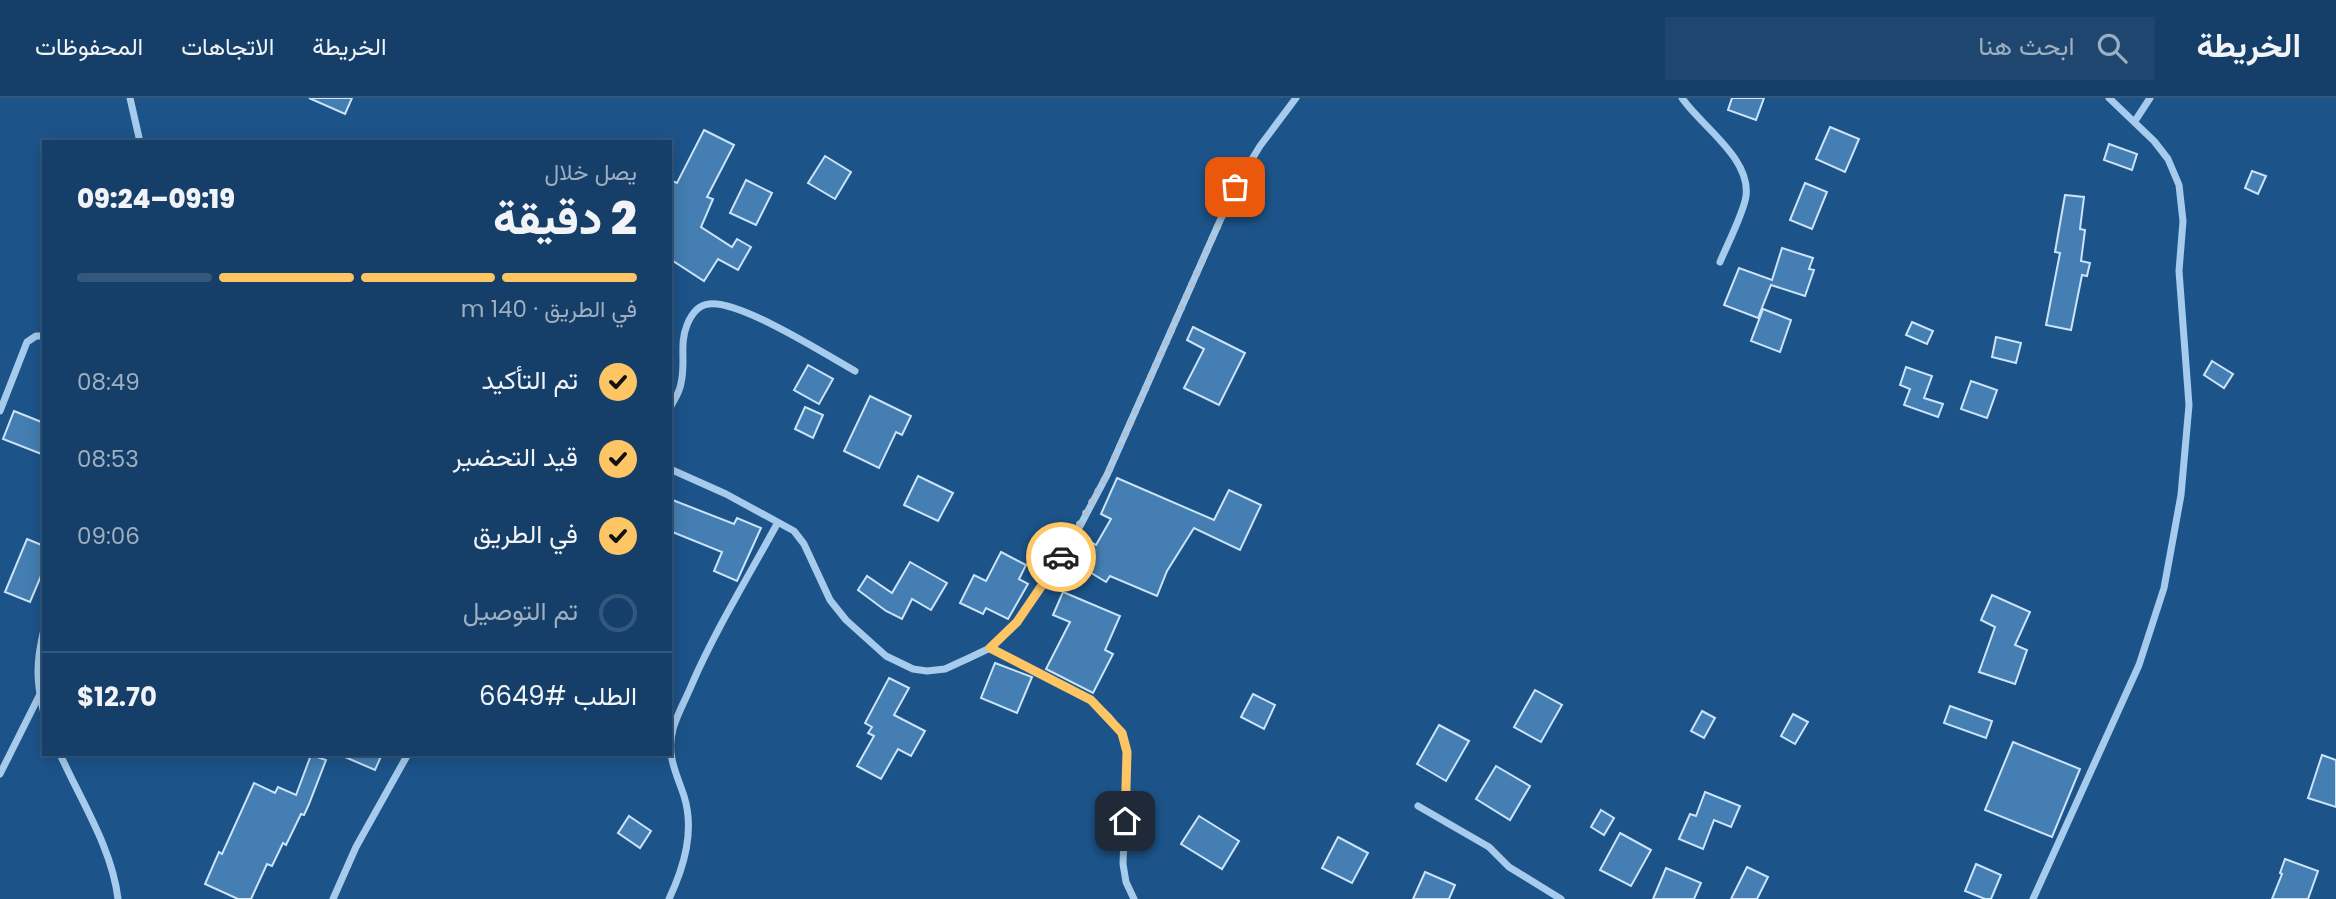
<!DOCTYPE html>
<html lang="ar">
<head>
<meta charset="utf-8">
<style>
  :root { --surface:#153f68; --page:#1e466e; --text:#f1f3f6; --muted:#9dafc0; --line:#34587c; --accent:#fdc564 }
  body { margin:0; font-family:Poppins,Vazirmatn,sans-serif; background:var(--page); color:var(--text); direction:rtl; height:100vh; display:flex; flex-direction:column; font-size:26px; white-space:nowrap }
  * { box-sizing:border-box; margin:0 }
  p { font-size:23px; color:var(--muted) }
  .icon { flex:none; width:38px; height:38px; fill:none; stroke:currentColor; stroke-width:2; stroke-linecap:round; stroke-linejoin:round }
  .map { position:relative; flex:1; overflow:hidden; direction:ltr }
  .panel { position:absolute; left:42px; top:42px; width:630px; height:616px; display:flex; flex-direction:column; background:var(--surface); border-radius:0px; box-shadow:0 4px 18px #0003,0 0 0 2px var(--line); direction:rtl }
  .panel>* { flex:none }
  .pin { position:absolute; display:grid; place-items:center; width:60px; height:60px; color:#fff; margin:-30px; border-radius:14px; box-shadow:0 4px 10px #0006 }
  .courier { position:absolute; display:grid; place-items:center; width:70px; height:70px; margin:-35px; border:5px solid #fdc564; border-radius:50%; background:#fff; color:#222; box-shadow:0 2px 9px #0007 }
  .overview em { font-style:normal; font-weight:800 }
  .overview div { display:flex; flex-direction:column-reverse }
  .overview { display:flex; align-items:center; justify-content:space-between; height:119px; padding:0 35px }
  h1 { font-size:46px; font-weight:800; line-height:52px }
  .bar { display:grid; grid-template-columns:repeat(4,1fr); gap:10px 7px; align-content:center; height:84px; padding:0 35px }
  .bar i { height:9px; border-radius:5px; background:var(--line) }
  .bar .on { background:var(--accent) }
  .bar p { grid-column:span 4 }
  .line { display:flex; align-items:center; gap:18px; padding:0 35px; border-top:2px solid var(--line) }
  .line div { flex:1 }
  ol { padding:0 35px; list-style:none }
  li { display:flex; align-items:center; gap:21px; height:77px }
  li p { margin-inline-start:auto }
  li .icon { padding:7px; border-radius:50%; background:var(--accent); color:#111; stroke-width:4 }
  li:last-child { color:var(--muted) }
  li i { width:38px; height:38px; border:4px solid var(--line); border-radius:50% }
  header { display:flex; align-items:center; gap:42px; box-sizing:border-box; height:98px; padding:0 35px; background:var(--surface); border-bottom:2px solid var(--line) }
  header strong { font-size:33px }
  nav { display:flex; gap:38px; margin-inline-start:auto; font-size:24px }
  .search { width:490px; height:63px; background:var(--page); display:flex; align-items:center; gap:18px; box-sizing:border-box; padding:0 24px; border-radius:0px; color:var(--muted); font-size:26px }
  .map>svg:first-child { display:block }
  .building { fill:#447eb2; stroke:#cce4f9; stroke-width:2 }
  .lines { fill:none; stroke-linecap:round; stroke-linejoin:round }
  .street { stroke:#a6cbec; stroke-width:7 }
  .done { stroke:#b0c3d6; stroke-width:7; stroke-dasharray:0 12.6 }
  .route { stroke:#fdc564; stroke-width:9 }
</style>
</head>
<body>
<header>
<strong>الخريطة</strong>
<div class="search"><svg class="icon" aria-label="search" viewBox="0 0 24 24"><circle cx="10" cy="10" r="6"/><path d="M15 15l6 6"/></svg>ابحث هنا</div>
<nav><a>الخريطة</a><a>الاتجاهات</a><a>المحفوظات</a></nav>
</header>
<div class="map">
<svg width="2336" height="801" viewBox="0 0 2336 801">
  <rect width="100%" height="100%" fill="#1c548a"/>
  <g class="building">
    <polygon points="309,0 352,0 345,16"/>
    <polygon points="1732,0 1764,0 1756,22 1728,12"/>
    <polygon points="1830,29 1859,41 1845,74 1816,61"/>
    <polygon points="704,32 734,47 707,99 713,101 701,129 732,149 737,141 751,149 738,172 718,161 704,183 670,161 670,82 677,85"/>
    <polygon points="2109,46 2137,56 2132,72 2104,62"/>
    <polygon points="825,58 851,74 835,101 808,85"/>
    <polygon points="2252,73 2266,78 2258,96 2245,90"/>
    <polygon points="746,82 772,95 756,127 730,115"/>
    <polygon points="1805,85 1827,94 1812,131 1790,122"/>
    <polygon points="2065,97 2084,99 2080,131 2085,132 2081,163 2090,165 2087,178 2082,177 2071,232 2046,227 2060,155 2055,154"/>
    <polygon points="1782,150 1813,160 1809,171 1814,172 1805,198 1771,187 1758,220 1724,207 1739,170 1772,182"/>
    <polygon points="1763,211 1791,222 1780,254 1751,243"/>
    <polygon points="1912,224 1933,233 1927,246 1906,237"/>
    <polygon points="1193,229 1245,255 1219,307 1184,290 1204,251 1187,242"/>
    <polygon points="1996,239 2021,245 2016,265 1992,259"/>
    <polygon points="2212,263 2233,276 2224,290 2204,277"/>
    <polygon points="808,267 833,281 819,306 794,292"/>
    <polygon points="1906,269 1932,278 1924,300 1943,306 1938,319 1904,307 1910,291 1900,287"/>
    <polygon points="1971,283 1997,292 1987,320 1961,311"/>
    <polygon points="870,298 911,318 902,337 896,334 879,370 844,353"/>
    <polygon points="805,309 823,317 813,340 795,331"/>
    <polygon points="14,313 44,325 44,357 3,341"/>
    <polygon points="918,378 953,395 938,423 904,407"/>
    <polygon points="1117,380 1214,422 1229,392 1261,407 1240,452 1194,430 1167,473 1157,498 1110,478 1106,484 1070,462 1084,440 1096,447 1111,421 1101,416"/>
    <polygon points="670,401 734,426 737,420 761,430 737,483 714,473 722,454 670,433"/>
    <polygon points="27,441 44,448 44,471 30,504 5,494"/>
    <polygon points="1001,454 1026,467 1019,481 1028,486 1008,521 986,510 983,516 960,505 974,477 986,483"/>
    <polygon points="910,464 947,485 931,512 912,501 902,521 886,513 858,492 867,478 892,495"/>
    <polygon points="1063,494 1120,518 1105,552 1113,556 1093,595 1046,571 1070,524 1053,517"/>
    <polygon points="1992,497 2030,514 2015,547 2027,552 2015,586 1979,574 1995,529 1981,522"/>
    <polygon points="995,565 1032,579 1017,615 981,600"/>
    <polygon points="889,580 909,590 894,617 925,633 911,658 898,651 881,681 857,668 874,638 868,635 872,629 865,625"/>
    <polygon points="1535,592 1562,607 1541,644 1514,629"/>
    <polygon points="1253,596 1275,607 1264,631 1241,619"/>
    <polygon points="1950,608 1992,623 1986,640 1944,625"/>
    <polygon points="1702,613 1715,620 1704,640 1691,633"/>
    <polygon points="1793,616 1808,624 1795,646 1781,638"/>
    <polygon points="1439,627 1469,643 1446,683 1417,666"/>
    <polygon points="2013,644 2080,671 2052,739 1985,712"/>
    <polygon points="338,656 382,656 375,672"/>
    <polygon points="311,657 326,662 309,706 304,717 301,716 286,747 283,745 272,768 267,766 251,801 238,801 205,786 219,754 222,756 254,685 275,695 278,689 296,697"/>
    <polygon points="2322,657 2336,662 2336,709 2308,700"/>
    <polygon points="1496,668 1530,688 1510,722 1476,701"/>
    <polygon points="1705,694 1740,708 1731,729 1714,722 1703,751 1679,741 1690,716 1696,718"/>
    <polygon points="1601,712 1614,720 1604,737 1591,729"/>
    <polygon points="629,718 651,733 640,750 618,735"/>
    <polygon points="1199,718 1239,743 1222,771 1181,746"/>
    <polygon points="1620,735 1651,752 1631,788 1600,772"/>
    <polygon points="1338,739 1368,755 1352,785 1322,770"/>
    <polygon points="2285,761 2318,773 2308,801 2272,801 2282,776 2280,775"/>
    <polygon points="1976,766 2001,777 1991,801 1985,801 1965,793"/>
    <polygon points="1747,769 1768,779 1757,801 1731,801"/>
    <polygon points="1666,770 1701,785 1694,801 1653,801"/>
    <polygon points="1425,774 1455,787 1449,801 1413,801"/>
  </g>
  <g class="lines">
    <g class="street">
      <polyline points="130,0 140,44"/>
      <path d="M1682,0C1701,28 1751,60 1746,98C1744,114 1727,147 1720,164"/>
      <polyline points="2135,23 2150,0"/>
      <path d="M670,310C674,302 680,294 681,285C686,265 679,246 687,227C691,217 698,207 709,206C740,202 825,256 855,273"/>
      <polyline points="0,313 27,244 36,238 44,238"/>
      <polyline points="670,371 726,396 794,433 804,446 830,502 846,522 886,558 913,571 927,573 945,571 969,560 990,550 1017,524 1045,485 1080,428 1107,377 1235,89 1260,48 1296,0"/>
      <path d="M44,531C36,564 36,583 44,616"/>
      <polyline points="990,550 1091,602 1109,619 1121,635 1127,654 1123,766 1126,784 1134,801"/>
      <path d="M60,656C81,703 112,750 118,801"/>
      <polyline points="0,676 39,598"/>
      <polyline points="1418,708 1489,749 1509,769 1561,801"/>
      <polyline points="333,801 356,749 408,656"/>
      <path d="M669,801C684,769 695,733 684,698C676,674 666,657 673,631C677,616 686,601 692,586C716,531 748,479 777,426"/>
      <polyline points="2033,801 2139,567 2164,490 2181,397 2189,307 2179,173 2183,123 2179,87 2168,61 2154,43 2109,0"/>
    </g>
  </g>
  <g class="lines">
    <polyline class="done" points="1061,459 1107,377 1235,89"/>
    <polyline class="route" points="1061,459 1017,524 990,550 1091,602 1122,635 1127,654 1125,723"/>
  </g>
</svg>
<div class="pin" style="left:1235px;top:89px;background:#ea580c"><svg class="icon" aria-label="bag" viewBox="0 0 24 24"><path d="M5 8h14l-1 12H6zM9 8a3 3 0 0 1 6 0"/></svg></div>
<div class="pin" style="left:1125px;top:723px;background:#1f2937"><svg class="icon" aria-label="home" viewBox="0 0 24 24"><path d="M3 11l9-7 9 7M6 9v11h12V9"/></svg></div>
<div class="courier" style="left:1061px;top:459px"><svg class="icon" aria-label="car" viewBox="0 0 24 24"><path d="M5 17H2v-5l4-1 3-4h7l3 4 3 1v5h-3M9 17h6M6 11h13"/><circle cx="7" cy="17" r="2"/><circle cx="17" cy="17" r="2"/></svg></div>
<section class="panel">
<div class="overview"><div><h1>2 دقيقة</h1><p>يصل خلال</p></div><em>09:19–09:24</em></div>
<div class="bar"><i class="on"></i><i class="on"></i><i class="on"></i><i></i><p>في الطريق · 140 m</p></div>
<ol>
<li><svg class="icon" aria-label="check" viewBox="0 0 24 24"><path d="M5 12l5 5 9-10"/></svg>تم التأكيد<p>08:49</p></li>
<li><svg class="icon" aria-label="check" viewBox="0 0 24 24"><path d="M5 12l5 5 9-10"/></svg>قيد التحضير<p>08:53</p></li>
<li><svg class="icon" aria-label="check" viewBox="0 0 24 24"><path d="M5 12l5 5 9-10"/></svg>في الطريق<p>09:06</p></li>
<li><i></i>تم التوصيل</li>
</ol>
<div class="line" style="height:91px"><div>الطلب #6649</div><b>$12.70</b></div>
</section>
</div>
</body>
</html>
